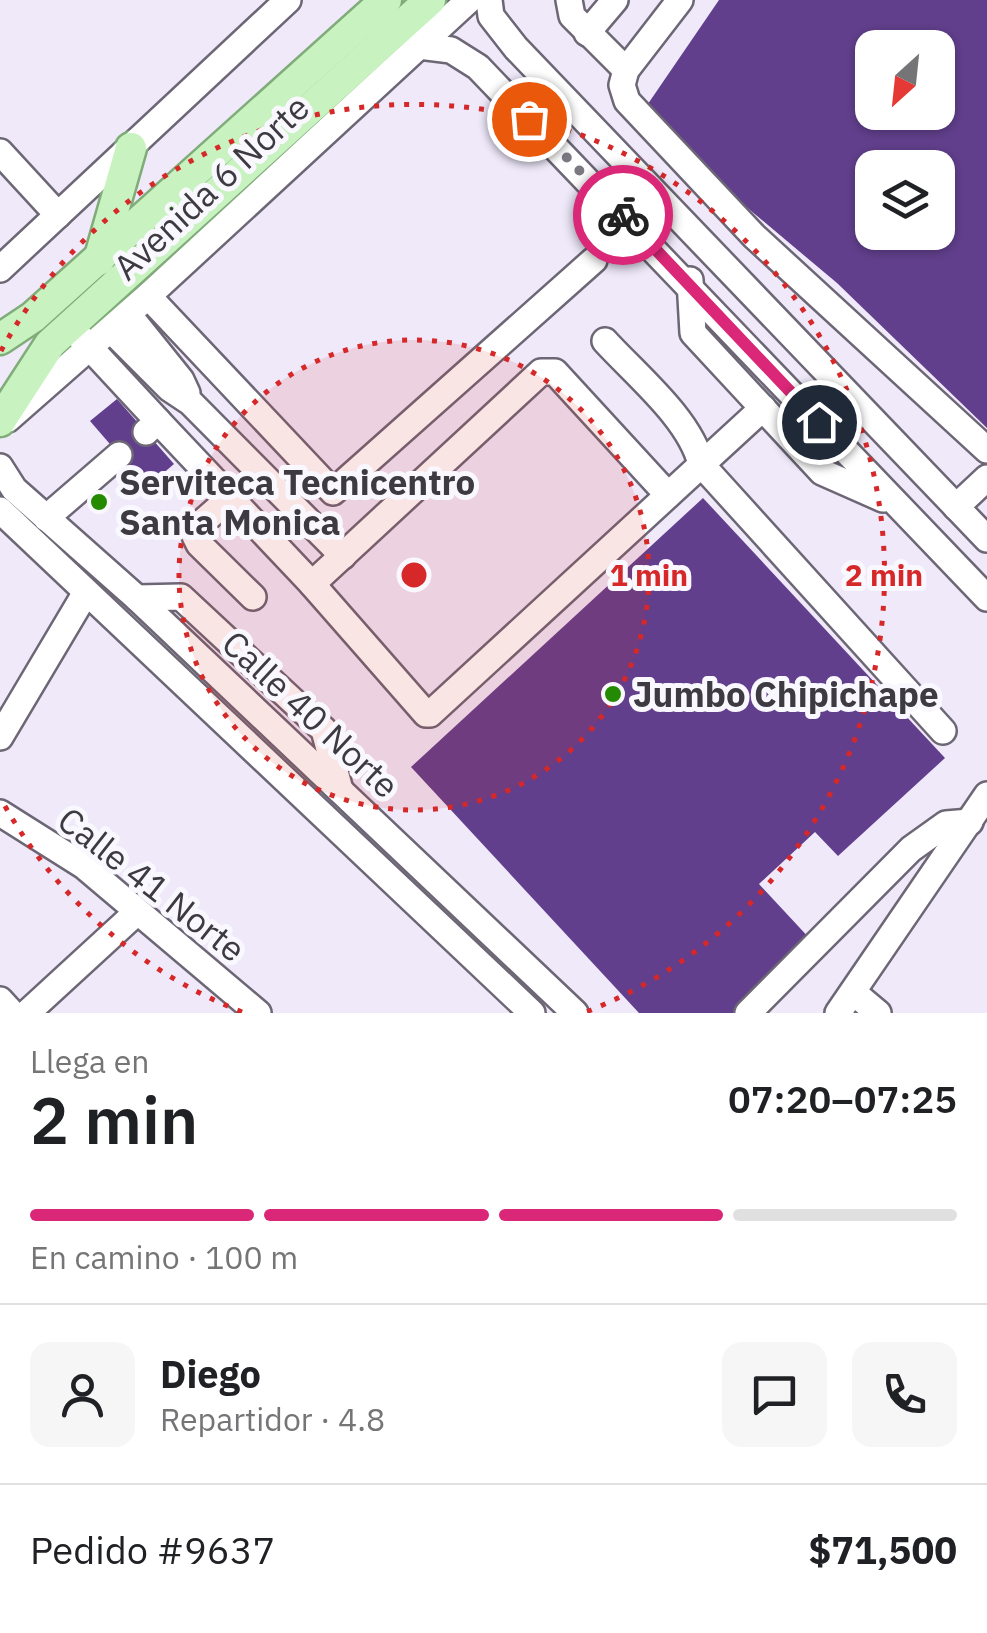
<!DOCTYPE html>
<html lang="es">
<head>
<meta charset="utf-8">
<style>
  :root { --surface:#fff; --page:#f6f6f6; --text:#202124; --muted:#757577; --line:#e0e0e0; --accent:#db2777 }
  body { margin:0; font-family:"IBM Plex Sans",sans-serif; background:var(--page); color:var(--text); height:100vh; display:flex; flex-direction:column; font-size:38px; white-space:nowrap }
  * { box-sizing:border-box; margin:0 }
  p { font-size:32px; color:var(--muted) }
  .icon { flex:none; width:55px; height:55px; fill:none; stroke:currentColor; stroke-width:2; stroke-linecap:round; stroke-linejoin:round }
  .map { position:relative; height:1013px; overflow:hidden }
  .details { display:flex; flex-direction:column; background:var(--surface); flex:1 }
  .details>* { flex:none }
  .needle { width:65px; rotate:207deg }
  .fabs { position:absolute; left:855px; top:30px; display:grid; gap:20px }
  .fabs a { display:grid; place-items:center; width:100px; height:100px; border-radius:20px; background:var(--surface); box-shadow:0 2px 8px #0004; font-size:50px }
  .pin { position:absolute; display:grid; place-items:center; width:85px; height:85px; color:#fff; margin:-42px; border:5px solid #fff; border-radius:50%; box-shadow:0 2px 10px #0007 }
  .courier { position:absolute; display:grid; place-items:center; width:100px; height:100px; margin:-50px; border:8px solid #db2777; border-radius:50%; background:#fff; color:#222; box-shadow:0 2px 12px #0007 }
  .headline em { font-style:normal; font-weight:600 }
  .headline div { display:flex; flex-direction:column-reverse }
  .headline { display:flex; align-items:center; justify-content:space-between; height:170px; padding:0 30px }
  h1 { font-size:65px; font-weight:600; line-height:75px }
  .bar { display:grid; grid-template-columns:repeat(4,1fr); gap:15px 10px; align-content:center; height:120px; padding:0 30px }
  .bar i { height:12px; border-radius:8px; background:var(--line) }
  .bar .selected { background:var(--accent) }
  .bar p { grid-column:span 4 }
  .line { display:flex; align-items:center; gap:25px; padding:0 30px; border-top:2px solid var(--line) }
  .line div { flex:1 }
  .round { display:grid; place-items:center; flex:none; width:105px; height:105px; border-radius:20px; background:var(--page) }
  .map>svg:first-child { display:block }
  .building { fill:#613f8c; fill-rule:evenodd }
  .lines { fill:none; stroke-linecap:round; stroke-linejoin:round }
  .minor-casing { stroke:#6c6675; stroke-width:30 }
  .major-casing { stroke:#7fac78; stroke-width:35 }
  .minor { stroke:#fff; stroke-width:25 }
  .major { stroke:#c8f2c0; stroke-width:30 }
  .done { stroke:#7b7882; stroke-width:10; stroke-dasharray:0 18 }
  .route { stroke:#db2777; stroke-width:12 }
  .ring { fill:none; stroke:#d62828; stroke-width:5; stroke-dasharray:5 10 }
  .poi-dot { fill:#248a02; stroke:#faf8ff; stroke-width:4 }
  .labels { text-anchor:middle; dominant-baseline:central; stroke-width:10; stroke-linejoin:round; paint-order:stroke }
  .street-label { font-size:35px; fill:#3d3b41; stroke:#faf8ff }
  .poi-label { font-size:35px; font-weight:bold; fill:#3d3b41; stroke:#faf8ff; text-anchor:start }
  .centre { fill:#d62828; stroke:#faf8ff; stroke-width:5 }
  .ring-label { font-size:30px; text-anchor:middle; font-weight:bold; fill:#d62828; stroke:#faf8ff; stroke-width:10; stroke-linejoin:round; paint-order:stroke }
</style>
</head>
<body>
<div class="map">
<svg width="987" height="1013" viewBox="0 0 987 1013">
  <rect width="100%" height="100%" fill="#efe9fa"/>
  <g class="building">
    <path d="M719,0H987V428L837,283L639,117ZM872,48H938V112H872ZM872,168H938V232H872Z"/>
    <polygon points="117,399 174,464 147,487 90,421"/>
    <polygon points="703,498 945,758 838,856 815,832 759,884 812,941 734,1013 639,1013 411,767"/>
  </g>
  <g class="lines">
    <defs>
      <g id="minor">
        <polyline points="489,0 491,16 516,48 987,539"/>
        <polyline points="569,0 572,16 626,70"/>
        <polyline points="680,0 626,70 622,85 627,101 754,236 987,450"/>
        <polyline points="587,33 615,0"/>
        <polyline points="419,46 451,50 478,67 987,598"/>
        <polyline points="0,152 58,215"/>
        <polyline points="0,269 288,0"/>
        <polyline points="690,280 693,333 822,472 883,499"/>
        <polyline points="148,296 333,492 594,260"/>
        <polyline points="128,314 181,380 187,393"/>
        <polyline points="111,330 169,388 190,402 343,556"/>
        <polyline points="81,338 158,421 146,432"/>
        <path d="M605,341C637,376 690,419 701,464L943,731"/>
        <polyline points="8,419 148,296 469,0"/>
        <polyline points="158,421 312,584 426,714 430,714 763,408"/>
        <polyline points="0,467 14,489 137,598 575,1013"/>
        <polyline points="230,498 198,526 195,536 199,544 253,597"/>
        <polyline points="956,507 987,478"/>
        <polyline points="0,510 532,1013"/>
        <polyline points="46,518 119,455"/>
        <polyline points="312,584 541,372 555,372 668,495"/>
        <polyline points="137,598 181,597 324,730 340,790"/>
        <polyline points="0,737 85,594"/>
        <polyline points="0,813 84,866 258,1013"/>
        <polyline points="853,992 878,1013"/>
        <polyline points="0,1000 12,1013"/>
        <polyline points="27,1013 137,912"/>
        <polyline points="748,1013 911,849 946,824 970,822"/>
        <polyline points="838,1013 987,795"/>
      </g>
      <g id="major">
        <polyline points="99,260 131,148"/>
        <polyline points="0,339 33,317 386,0"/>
        <polyline points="0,421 50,344 430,0"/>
      </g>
    </defs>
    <use href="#minor" class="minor-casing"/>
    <use href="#major" class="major-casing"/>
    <use href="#minor" class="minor"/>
    <use href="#major" class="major"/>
  </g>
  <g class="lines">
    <polyline class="done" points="529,119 623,215"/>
    <polyline class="route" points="623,215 819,422"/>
  </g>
  <circle cx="414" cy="575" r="235" fill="#d62828" fill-opacity=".12"/>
  <g class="ring">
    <circle cx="414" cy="575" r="235"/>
    <path d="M242 1012A470 470 0 0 1 1 799M1 351A470 470 0 1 1 586 1012"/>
  </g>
  <g class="poi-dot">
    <circle cx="99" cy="502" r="10"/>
    <circle cx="613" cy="694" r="10"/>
  </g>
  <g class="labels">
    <g class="street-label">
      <text transform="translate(211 187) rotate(-43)">Avenida 6 Norte</text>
      <text transform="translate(311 714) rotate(43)">Calle 40 Norte</text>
      <text transform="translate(152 884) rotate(38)">Calle 41 Norte</text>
    </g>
    <g class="poi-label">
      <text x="119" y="482">Serviteca Tecnicentro<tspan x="119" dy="40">Santa Monica</tspan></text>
      <text x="633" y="694">Jumbo Chipichape</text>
    </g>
  </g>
  <circle cx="414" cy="575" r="15" class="centre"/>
  <g class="ring-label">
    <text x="649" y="586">1 min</text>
    <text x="884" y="586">2 min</text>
  </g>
</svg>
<div class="fabs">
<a><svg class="needle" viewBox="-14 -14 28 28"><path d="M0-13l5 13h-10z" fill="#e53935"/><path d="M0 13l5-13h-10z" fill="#757577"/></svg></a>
<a><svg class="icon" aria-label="layers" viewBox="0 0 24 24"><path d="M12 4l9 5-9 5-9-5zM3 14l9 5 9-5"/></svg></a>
</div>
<div class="pin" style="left:529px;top:119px;background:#ea580c"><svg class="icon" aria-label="bag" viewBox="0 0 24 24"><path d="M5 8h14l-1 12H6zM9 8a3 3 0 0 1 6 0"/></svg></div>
<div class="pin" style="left:819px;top:422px;background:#1f2937"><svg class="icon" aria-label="home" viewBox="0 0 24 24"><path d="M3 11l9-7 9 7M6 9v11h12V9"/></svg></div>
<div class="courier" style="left:623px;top:215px"><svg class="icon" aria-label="bike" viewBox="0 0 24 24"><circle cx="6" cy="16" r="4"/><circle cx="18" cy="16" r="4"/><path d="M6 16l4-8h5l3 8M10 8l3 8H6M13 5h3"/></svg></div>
</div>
<section class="details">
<div class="headline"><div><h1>2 min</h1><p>Llega en</p></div><em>07:20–07:25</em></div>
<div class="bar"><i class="selected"></i><i class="selected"></i><i class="selected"></i><i></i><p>En camino · 100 m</p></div>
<div class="line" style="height:180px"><a class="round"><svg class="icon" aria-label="person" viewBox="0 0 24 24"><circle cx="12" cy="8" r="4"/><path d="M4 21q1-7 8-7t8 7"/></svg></a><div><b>Diego</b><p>Repartidor · 4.8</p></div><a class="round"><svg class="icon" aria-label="chat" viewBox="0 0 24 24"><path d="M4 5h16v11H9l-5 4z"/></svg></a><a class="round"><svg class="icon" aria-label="phone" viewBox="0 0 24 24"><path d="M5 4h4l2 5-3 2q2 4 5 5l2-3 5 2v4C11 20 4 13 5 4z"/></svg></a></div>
<div class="line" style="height:130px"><div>Pedido #9637</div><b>$71,500</b></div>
</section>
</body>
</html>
